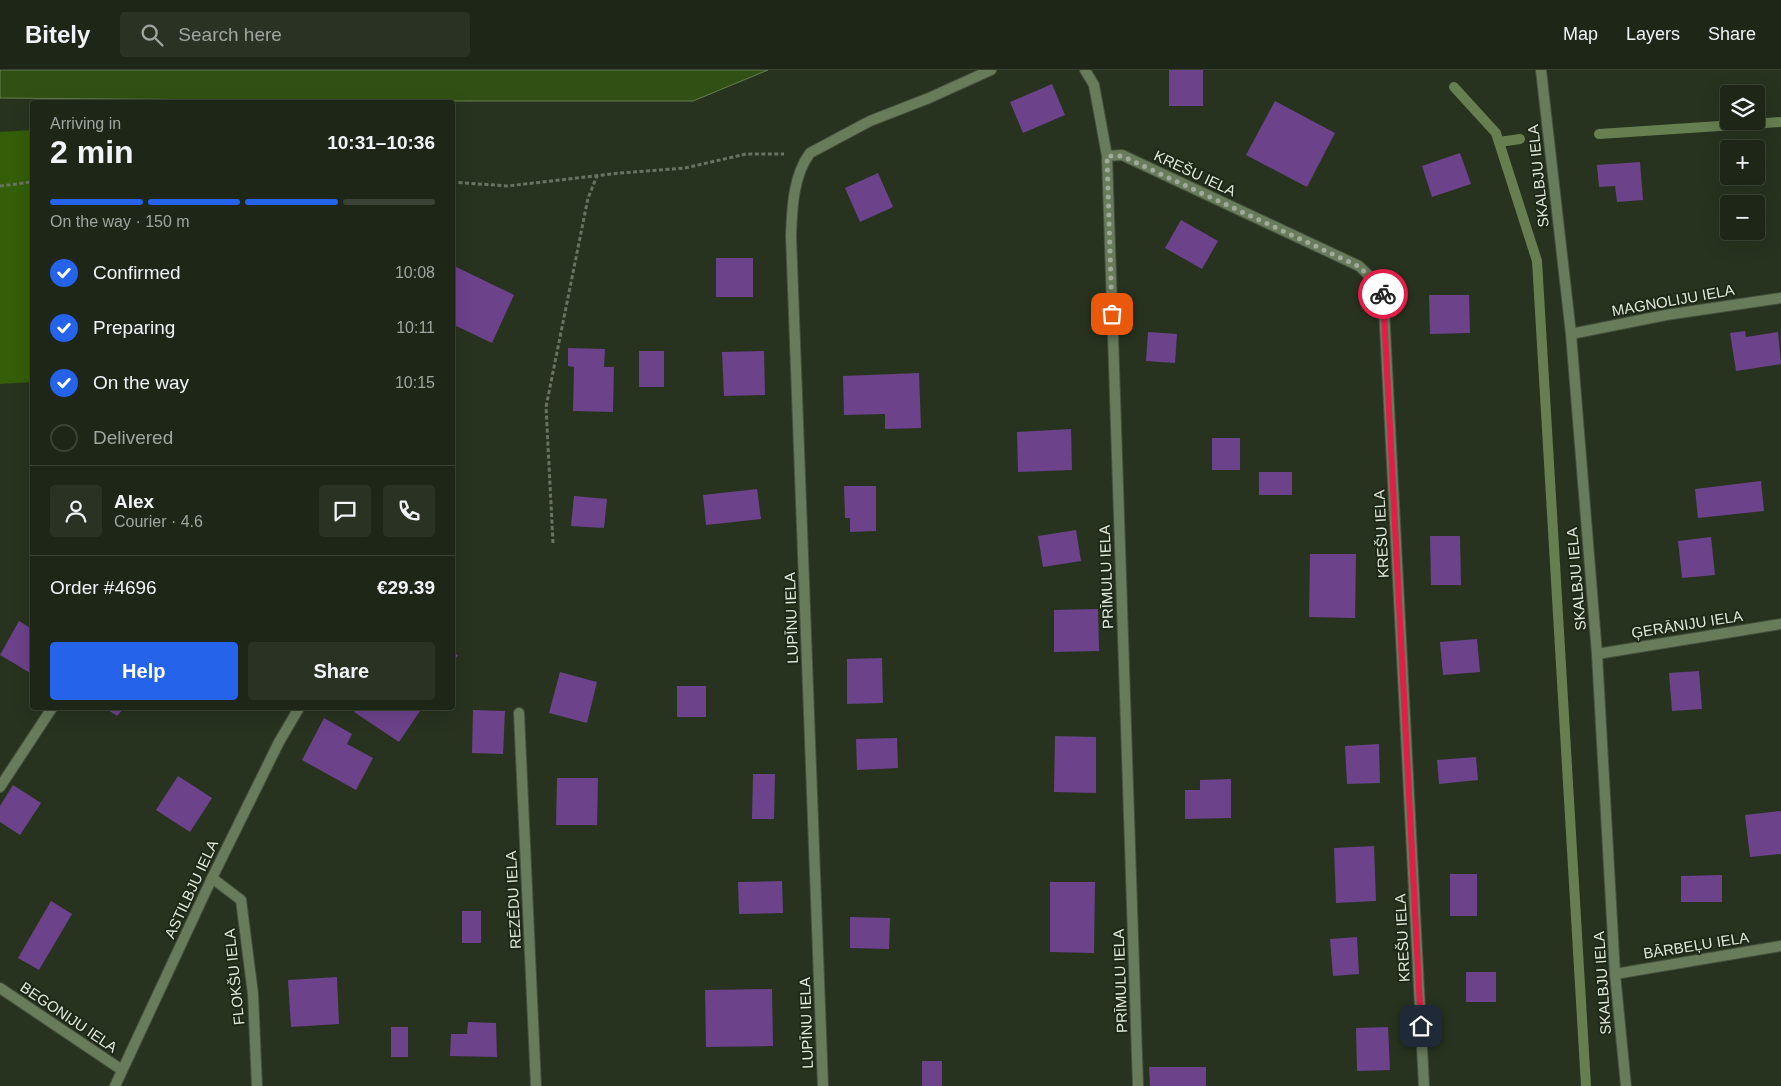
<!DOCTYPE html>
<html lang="en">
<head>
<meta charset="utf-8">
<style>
  :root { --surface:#1d2617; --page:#2a3224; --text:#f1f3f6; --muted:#a0a5a1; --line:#3b4336; --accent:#2563eb }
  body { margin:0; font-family:Helvetica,sans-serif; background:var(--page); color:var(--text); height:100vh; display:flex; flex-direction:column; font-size:19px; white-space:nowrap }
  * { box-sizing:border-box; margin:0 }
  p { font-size:16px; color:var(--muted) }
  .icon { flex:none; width:28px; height:28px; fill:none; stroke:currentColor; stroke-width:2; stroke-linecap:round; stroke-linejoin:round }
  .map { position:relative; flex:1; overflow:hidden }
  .sheet { position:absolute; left:30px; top:30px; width:425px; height:610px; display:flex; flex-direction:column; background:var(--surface); border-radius:5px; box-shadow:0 5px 20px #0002,0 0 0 1px var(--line) }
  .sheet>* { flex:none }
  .controls { position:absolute; left:1720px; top:15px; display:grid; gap:10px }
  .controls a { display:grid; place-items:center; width:45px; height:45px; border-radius:5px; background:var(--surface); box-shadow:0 5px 20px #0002,0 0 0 1px var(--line); font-size:25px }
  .pin { position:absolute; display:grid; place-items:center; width:42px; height:42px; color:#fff; margin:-21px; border-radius:10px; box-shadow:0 2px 8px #0006 }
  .courier { position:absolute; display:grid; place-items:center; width:50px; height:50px; margin:-25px; border:4px solid #e11d48; border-radius:50%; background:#fff; color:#222; box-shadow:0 1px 6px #0007 }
  .overview em { font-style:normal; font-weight:600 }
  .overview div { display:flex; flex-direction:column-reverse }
  .overview { display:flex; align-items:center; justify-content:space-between; height:85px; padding:0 20px }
  h1 { font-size:32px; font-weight:600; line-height:38px }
  .bar { display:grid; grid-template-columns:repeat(4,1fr); gap:8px 5px; align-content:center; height:60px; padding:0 20px }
  .bar i { height:6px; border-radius:4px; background:var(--line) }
  .bar .selected { background:var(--accent) }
  .bar p { grid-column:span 4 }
  .line { display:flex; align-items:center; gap:12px; padding:0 20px; border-top:1px solid var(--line) }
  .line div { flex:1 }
  .round { display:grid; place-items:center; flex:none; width:52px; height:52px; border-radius:5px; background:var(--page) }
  ol { padding:0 20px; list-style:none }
  li { display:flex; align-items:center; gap:15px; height:55px }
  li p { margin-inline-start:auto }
  li .icon { padding:5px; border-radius:50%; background:var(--accent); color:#fff; stroke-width:4 }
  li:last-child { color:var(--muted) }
  li i { width:28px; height:28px; border:2px solid var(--line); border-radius:50% }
  .cta { display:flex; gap:10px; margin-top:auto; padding:10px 20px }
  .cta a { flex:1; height:58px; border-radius:5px; background:var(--accent); color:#fff; font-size:20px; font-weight:600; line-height:58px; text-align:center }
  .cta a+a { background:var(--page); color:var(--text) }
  header { display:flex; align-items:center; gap:30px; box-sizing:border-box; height:70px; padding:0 25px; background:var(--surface); border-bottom:1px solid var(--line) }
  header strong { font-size:24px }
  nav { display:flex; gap:28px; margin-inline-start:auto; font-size:18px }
  .search { width:350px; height:45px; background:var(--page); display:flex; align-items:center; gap:12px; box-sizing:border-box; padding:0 18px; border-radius:5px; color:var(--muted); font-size:19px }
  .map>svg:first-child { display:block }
  .green { fill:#345e08 }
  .water { fill:#315114; stroke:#667e50 }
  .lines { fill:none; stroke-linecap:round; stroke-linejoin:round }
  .stream { stroke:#667e50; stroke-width:10 }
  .building { fill:#6c428a }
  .street-casing { stroke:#45503d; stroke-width:12 }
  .path { stroke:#697362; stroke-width:3; stroke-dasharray:4 2.5; stroke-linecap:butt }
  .street { stroke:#687b5b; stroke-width:10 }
  .done { stroke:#a0a99a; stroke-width:5; stroke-dasharray:0 9 }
  .route { stroke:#e11d48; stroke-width:6 }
  .labels { text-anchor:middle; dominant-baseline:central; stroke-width:4; stroke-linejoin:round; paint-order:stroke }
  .street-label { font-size:15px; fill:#e1e8dc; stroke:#1d2916 }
</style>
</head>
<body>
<header>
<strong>Bitely</strong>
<div class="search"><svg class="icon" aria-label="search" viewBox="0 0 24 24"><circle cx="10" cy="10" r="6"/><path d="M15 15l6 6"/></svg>Search here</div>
<nav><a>Map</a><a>Layers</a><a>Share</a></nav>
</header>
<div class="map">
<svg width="1781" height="1016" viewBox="0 0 1781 1016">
  <rect width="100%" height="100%" fill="#27331f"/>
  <polygon class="green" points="32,60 32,312 0,314 0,62"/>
  <polygon class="water" points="0,0 768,0 693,31 350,31 0,28"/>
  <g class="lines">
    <g class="stream">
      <polyline points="1454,17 1496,63 1537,191 1586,1016"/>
      <polyline points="1599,64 1781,52"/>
      <polyline points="1499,72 1520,69"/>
    </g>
  </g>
  <g class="building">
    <rect x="1169" y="0" width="34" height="36"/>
    <polygon points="1052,14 1065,45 1023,63 1010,32"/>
    <polygon points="1275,31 1335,63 1307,117 1246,85"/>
    <polygon points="1460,83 1471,114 1432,127 1422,96"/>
    <polygon points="1640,92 1643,130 1617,132 1615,116 1599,117 1597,95"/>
    <polygon points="878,103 893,137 860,152 845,118"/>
    <polygon points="1181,150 1218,171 1202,199 1165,178"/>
    <rect x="716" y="188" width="37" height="39"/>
    <polygon points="452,195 514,225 492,273 452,254"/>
    <polygon points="1429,225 1469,225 1470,263 1430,264"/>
    <polygon points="1745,261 1746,267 1778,262 1781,294 1736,301 1730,263"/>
    <polygon points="1148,262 1177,264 1175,293 1146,291"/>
    <polygon points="568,278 605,279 604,297 614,297 613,342 573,341 574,297 568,296"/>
    <rect x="639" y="281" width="25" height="36"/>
    <polygon points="764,281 765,325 724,326 722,282"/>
    <polygon points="919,303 921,358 885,359 885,344 844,345 843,306"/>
    <polygon points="1071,359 1072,400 1018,402 1017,362"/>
    <rect x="1212" y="368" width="28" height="32"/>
    <rect x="1259" y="402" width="33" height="23"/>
    <polygon points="1761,411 1764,441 1698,448 1695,419"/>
    <polygon points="844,416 876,416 876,461 850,462 850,448 845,448"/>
    <polygon points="757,419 761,449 706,455 703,425"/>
    <polygon points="574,426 607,429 604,458 571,456"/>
    <polygon points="1076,460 1081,491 1043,497 1038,466"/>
    <polygon points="1430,466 1460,466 1461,515 1431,515"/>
    <polygon points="1711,467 1715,505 1682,508 1678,471"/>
    <polygon points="1310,484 1356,484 1355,548 1309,547"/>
    <polygon points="1098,539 1099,581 1054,582 1054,540"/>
    <polygon points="19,551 32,559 32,604 0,585"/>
    <polygon points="1477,569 1480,602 1443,605 1440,572"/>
    <polygon points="452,582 458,585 452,593"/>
    <polygon points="882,588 883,633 847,634 847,589"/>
    <polygon points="1699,601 1702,639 1672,641 1669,603"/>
    <polygon points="560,602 597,612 587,653 549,643"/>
    <rect x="677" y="616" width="29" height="31"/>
    <polygon points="105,638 124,638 117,646"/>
    <polygon points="358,638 422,638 399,672 354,642"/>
    <polygon points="473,640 505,641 503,684 472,683"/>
    <polygon points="324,648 352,664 347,674 373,688 356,720 302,690"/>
    <polygon points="1055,666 1096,667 1096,723 1054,722"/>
    <polygon points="897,668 898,698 857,700 856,669"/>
    <polygon points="1379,674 1380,713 1347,714 1345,676"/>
    <polygon points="1476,687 1478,710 1439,714 1437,690"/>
    <polygon points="753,704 775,704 774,749 752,749"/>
    <polygon points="178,706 212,728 190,762 156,740"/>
    <polygon points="557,708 598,708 597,755 556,755"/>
    <polygon points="1231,709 1231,748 1185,749 1185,720 1200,720 1200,710"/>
    <polygon points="13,715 41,733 20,765 0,752 0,736"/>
    <polygon points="1781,741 1781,784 1750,787 1745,745"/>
    <polygon points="1374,776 1376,831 1336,833 1334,778"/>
    <rect x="1450" y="804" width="27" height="42"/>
    <polygon points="1722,805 1722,832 1681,832 1681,806"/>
    <polygon points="782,811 783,843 739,844 738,812"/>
    <polygon points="1050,812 1095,812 1094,883 1050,882"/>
    <polygon points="51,831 72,844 39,900 18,888"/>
    <rect x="462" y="841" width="19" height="32"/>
    <polygon points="850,847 890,848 889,879 850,878"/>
    <polygon points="1357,867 1359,904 1333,906 1330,869"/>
    <rect x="1466" y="902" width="30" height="30"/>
    <polygon points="337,907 339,954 291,957 288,910"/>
    <polygon points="772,919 773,976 706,977 705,920"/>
    <polygon points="468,952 496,953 497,987 450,986 451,964 467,964"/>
    <rect x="391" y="957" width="17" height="30"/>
    <polygon points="1388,957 1390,1000 1357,1001 1356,958"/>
    <rect x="922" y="991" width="20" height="25"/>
    <polygon points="1149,997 1206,997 1206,1016 1150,1016"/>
  </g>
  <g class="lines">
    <defs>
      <g id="street">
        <polyline points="1085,0 1094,15 1107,86 1138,1016"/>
        <polyline points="1541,0 1571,264 1597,584 1615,904 1626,1016"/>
        <polyline points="1107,86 1122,85 1359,196 1383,219 1424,1016"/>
        <polyline points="1571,264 1666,245 1781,228"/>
        <polyline points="1597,584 1781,554"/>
        <polyline points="519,643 536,1016"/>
        <polyline points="0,717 52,638"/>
        <polyline points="212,808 241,830 253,924 257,1016"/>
        <polyline points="1615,904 1781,876"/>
        <polyline points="0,918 122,1000"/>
        <polyline points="115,1016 212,808 279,672 299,638"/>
        <path d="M823,1016L791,166C792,138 793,106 810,83L870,51L929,28L991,0"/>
      </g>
    </defs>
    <use href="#street" class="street-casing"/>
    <g class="path">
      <polyline points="452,112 507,116 620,103 685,98 746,84 784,84"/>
      <polyline points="0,116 32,112"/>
      <polyline points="553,473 546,337 588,128 597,106"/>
    </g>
    <use href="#street" class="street"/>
  </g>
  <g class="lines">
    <polyline class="done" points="1112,244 1107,86 1122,86 1358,196 1383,219 1383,224"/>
    <polyline class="route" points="1383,224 1421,956"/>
  </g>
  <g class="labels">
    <g class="street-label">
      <text transform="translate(1195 103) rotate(25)">KREŠU IELA</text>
      <text transform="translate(1538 106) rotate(-96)">SKALBJU IELA</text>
      <text transform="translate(1673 230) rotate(-10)">MAGNOLIJU IELA</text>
      <text transform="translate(1381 464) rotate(-93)">KREŠU IELA</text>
      <text transform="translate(1106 507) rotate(-92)">PRĪMULU IELA</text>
      <text transform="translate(1576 509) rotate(-95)">SKALBJU IELA</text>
      <text transform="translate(791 548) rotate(-92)">LUPĪNU IELA</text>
      <text transform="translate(1687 554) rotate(-9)">ĢERĀNIJU IELA</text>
      <text transform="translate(191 819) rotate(-65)">ASTILBJU IELA</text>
      <text transform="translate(513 830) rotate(-93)">REZĒDU IELA</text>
      <text transform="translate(1402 868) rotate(-93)">KREŠU IELA</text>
      <text transform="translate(1696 875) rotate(-9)">BĀRBEĻU IELA</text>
      <text transform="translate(234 907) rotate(-96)">FLOKŠU IELA</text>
      <text transform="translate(1120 911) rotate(-92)">PRĪMULU IELA</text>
      <text transform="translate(1602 913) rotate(-94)">SKALBJU IELA</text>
      <text transform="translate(69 947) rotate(34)">BEGONIJU IELA</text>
      <text transform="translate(806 953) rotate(-92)">LUPĪNU IELA</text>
    </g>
  </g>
</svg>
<div class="controls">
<a><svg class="icon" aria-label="layers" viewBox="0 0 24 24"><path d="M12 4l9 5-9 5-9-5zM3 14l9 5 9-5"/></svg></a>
<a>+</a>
<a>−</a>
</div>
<div class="pin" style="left:1112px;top:244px;background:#ea580c"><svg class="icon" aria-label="bag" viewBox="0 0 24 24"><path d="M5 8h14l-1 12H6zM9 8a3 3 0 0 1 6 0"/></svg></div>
<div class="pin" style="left:1421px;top:956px;background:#1f2937"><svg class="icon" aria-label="home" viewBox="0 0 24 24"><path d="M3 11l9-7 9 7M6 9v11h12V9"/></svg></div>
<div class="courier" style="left:1383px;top:224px"><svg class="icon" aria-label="bike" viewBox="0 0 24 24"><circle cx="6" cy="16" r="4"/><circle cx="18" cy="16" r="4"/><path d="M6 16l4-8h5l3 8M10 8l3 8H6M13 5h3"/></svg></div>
<section class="sheet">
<div class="overview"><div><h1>2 min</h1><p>Arriving in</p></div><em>10:31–10:36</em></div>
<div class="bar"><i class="selected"></i><i class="selected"></i><i class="selected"></i><i></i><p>On the way · 150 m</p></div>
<ol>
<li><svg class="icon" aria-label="check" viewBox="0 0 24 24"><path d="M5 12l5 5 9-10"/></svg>Confirmed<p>10:08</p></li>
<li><svg class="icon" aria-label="check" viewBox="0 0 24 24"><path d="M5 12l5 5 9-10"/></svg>Preparing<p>10:11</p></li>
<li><svg class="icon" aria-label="check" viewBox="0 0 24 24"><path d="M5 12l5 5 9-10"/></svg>On the way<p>10:15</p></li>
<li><i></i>Delivered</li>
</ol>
<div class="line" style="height:90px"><a class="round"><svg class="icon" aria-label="person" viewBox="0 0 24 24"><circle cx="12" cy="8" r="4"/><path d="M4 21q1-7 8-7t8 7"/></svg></a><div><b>Alex</b><p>Courier · 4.6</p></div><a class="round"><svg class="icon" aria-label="chat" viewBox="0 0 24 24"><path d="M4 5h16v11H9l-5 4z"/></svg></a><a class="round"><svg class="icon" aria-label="phone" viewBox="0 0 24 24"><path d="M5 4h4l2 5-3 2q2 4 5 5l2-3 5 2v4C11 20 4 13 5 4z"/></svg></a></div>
<div class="line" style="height:65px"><div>Order #4696</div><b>€29.39</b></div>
<div class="cta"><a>Help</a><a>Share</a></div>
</section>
</div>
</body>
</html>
